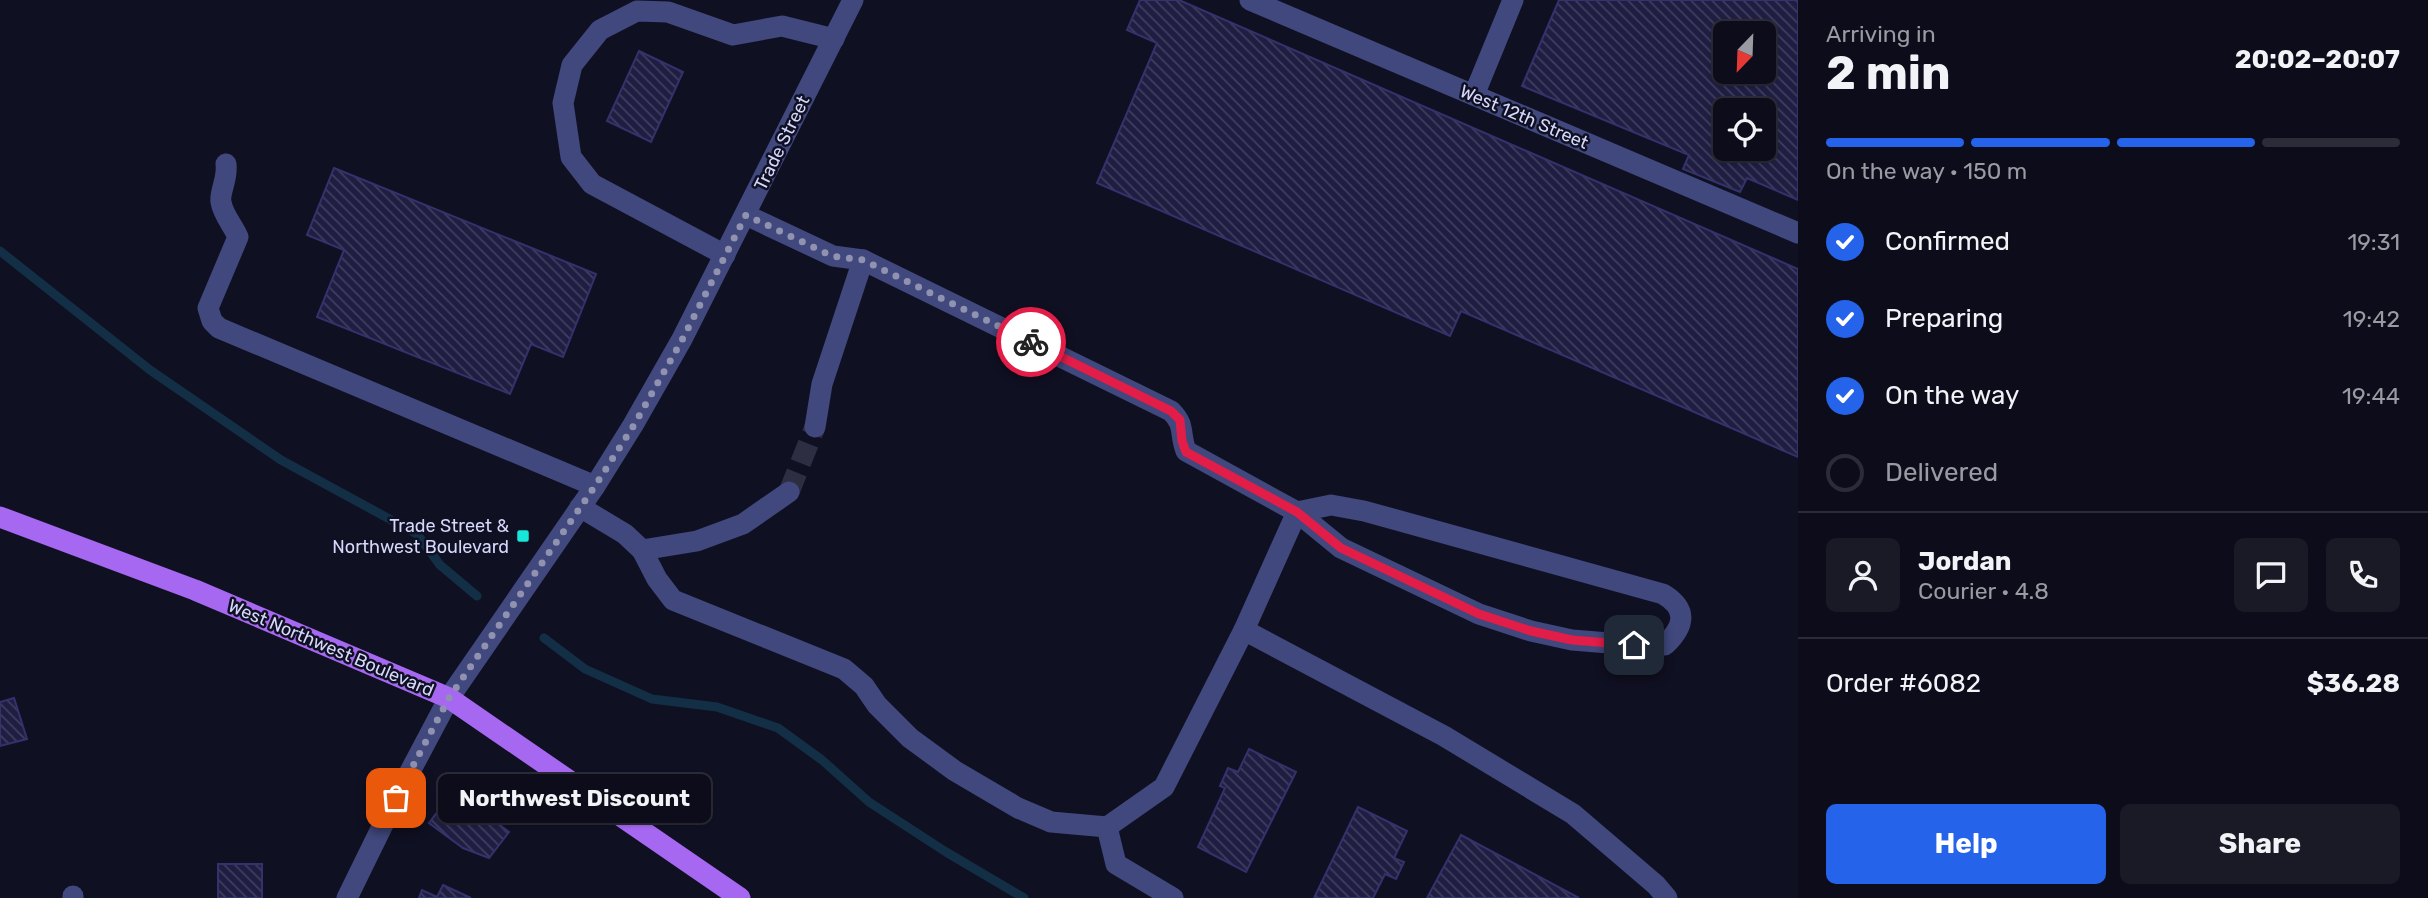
<!DOCTYPE html>
<html lang="en">
<head>
<meta charset="utf-8">
<style>
  :root { --surface:#0c0c1a; --page:#1a1a27; --text:#f1f3f6; --muted:#9a9ba2; --line:#2c2c39; --accent:#2563eb }
  body { margin:0; font-family:Rubik,sans-serif; background:var(--page); color:var(--text); height:100vh; display:flex; flex-direction:column; font-size:26px; white-space:nowrap }
  * { box-sizing:border-box; margin:0 }
  p { font-size:23px; color:var(--muted) }
  .icon { flex:none; width:38px; height:38px; fill:none; stroke:currentColor; stroke-width:2; stroke-linecap:round; stroke-linejoin:round }
  .map { position:relative; flex:1; overflow:hidden }
  .sheet { display:flex; flex-direction:column; background:var(--surface); width:630px }
  .sheet>* { flex:none }
  .needle { width:46px; rotate:203deg }
  .buttons { position:absolute; left:1713px; top:21px; display:grid; gap:14px }
  .buttons a { display:grid; place-items:center; width:63px; height:63px; border-radius:10px; background:var(--surface); box-shadow:0 2px 5px #0004,0 0 0 2px var(--line); font-size:35px }
  .pin { position:absolute; display:grid; place-items:center; width:60px; height:60px; color:#fff; margin:-30px; border-radius:14px; box-shadow:0 4px 10px #0006 }
  .courier { position:absolute; display:grid; place-items:center; width:70px; height:70px; margin:-35px; border:5px solid #e11d48; border-radius:50%; background:#fff; color:#222; box-shadow:0 2px 9px #0007 }
  .bubble { position:absolute; height:49px; border-radius:10px; background:var(--surface); box-shadow:0 2px 5px #0004,0 0 0 2px var(--line); font-size:23px; font-weight:700; line-height:49px; text-align:center }
  .headline em { font-style:normal; font-weight:700 }
  .headline div { display:flex; flex-direction:column-reverse }
  .headline { display:flex; align-items:center; justify-content:space-between; height:119px; padding:0 28px }
  h1 { font-size:46px; font-weight:700; line-height:52px }
  .bar { display:grid; grid-template-columns:repeat(4,1fr); gap:10px 7px; align-content:center; height:84px; padding:0 28px }
  .bar i { height:9px; border-radius:5px; background:var(--line) }
  .bar .active { background:var(--accent) }
  .bar p { grid-column:span 4 }
  .line { display:flex; align-items:center; gap:18px; padding:0 28px; border-top:2px solid var(--line) }
  .line div { flex:1 }
  .round { display:grid; place-items:center; flex:none; width:74px; height:74px; border-radius:10px; background:var(--page) }
  ol { padding:0 28px; list-style:none }
  li { display:flex; align-items:center; gap:21px; height:77px }
  li p { margin-inline-start:auto }
  li .icon { padding:7px; border-radius:50%; background:var(--accent); color:#fff; stroke-width:4 }
  li:last-child { color:var(--muted) }
  li i { width:38px; height:38px; border:4px solid var(--line); border-radius:50% }
  .button { display:flex; gap:14px; margin-top:auto; padding:14px 28px }
  .button a { flex:1; height:80px; border-radius:10px; background:var(--accent); color:#fff; font-size:28px; font-weight:700; line-height:80px; text-align:center }
  .button a+a { background:var(--page); color:var(--text) }
  main { display:flex; flex:1; min-height:0 }
  .map>svg:first-child { display:block }
  .lines { fill:none; stroke-linecap:round; stroke-linejoin:round }
  .stream { stroke:#132f45; stroke-width:9 }
  .building { fill:url(#building-back-hatch); stroke:#34326c; stroke-width:2; fill-rule:evenodd }
  .minor-tunnel { stroke:#2e2e43; stroke-width:21; stroke-dasharray:21 10; stroke-linecap:butt }
  .minor { stroke:#40487d; stroke-width:21 }
  .major { stroke:#a667f1; stroke-width:21 }
  .done { stroke:#9192af; stroke-width:7; stroke-dasharray:0 12.6 }
  .route { stroke:#e11d48; stroke-width:9 }
  .poi-dot { fill:#16e7d9; stroke:#101023; stroke-width:2.5 }
  .labels { text-anchor:middle; dominant-baseline:central; stroke-width:5; stroke-linejoin:round; paint-order:stroke }
  .street-label { font-size:18px; fill:#d6d8fb; stroke:#101023 }
  .poi-label { font-size:18px; fill:#d6d8fb; stroke:#101023; text-anchor:end }
</style>
</head>
<body>
<main>
<div class="map">
<svg width="1798" height="898" viewBox="0 0 1798 898">
  <defs>
    <pattern id="building-back-hatch" width="6" height="6" patternUnits="userSpaceOnUse" patternTransform="scale(1.75)"><rect width="6" height="6" fill="#1f1e42"/><path d="M-1 5l2 2M0 0l6 6M5-1l2 2" fill="none" stroke="#3f3e5e"/></pattern>
  </defs>
  <rect width="100%" height="100%" fill="#101023"/>
  <g class="lines">
    <g class="stream">
      <polyline points="0,251 150,370 281,460 417,534 440,565 477,596"/>
      <polyline points="544,638 585,669 652,699 717,707 778,728 822,760 869,802 946,852 1024,898"/>
    </g>
  </g>
  <g class="building">
    <polygon points="1140,0 1179,0 1798,269 1798,457 1461,311 1450,336 1097,183 1157,43 1127,30"/>
    <path d="M1559,0H1798V200L1747,178L1740,192L1683,169L1689,155L1522,86ZM1726,33H1764V72H1726ZM1726,110H1764V149H1726Z"/>
    <polygon points="639,51 683,72 651,142 607,121"/>
    <polygon points="334,168 596,274 563,357 531,344 510,394 317,317 344,250 307,235"/>
    <polygon points="14,698 27,739 0,746 0,702"/>
    <polygon points="1249,749 1296,772 1246,872 1198,847 1225,788 1220,786 1228,768 1238,772"/>
    <polygon points="454,790 509,832 489,858 463,848 429,823"/>
    <polygon points="1358,807 1407,831 1394,858 1404,862 1396,879 1385,874 1373,898 1314,898"/>
    <polygon points="1461,835 1579,898 1427,898"/>
    <rect x="218" y="864" width="44" height="34"/>
    <polygon points="443,885 471,898 419,898 422,890 437,897"/>
  </g>
  <g class="lines">
    <polyline class="minor-tunnel" points="789,492 815,427"/>
    <g class="minor">
      <polyline points="1250,0 1798,233"/>
      <polyline points="1474,95 1513,0"/>
      <path d="M226,164C228,180 219,192 221,202C223,215 233,225 238,237L208,308L212,321L219,328L595,486"/>
      <path d="M746,215L833,256L863,260L1171,411C1186,426 1179,433 1186,451L1297,512L1244,630"/>
      <polyline points="725,255 592,184 571,157 563,103 572,65 600,30 637,11 668,12 733,35 782,26 834,39"/>
      <polyline points="815,427 822,384 863,260"/>
      <path d="M1331,505L1364,511L1663,594C1688,609 1685,626 1665,645H1634L1572,640L1531,631L1479,614L1341,548L1297,512Z"/>
      <polyline points="580,507 625,534 642,550 657,579 673,600 844,669 864,686 877,705 910,738 955,771 1018,808 1051,822 1107,827 1164,787 1244,630 1444,736 1573,814 1656,885 1667,898"/>
      <polyline points="642,550 697,541 743,524 789,492"/>
      <polyline points="1107,827 1116,864 1173,898"/>
      <polyline points="73,898 73,896"/>
      <polyline points="347,898 396,798 449,698 595,486 633,425 682,339 853,0"/>
    </g>
    <polyline class="major" points="0,517 195,590 449,698 740,898"/>
  </g>
  <g class="lines">
    <polyline class="done" points="396,798 449,698 595,486 634,425 682,340 746,215 832,256 863,260 1031,342"/>
    <polyline class="route" points="1031,342 1171,411 1180,420 1182,441 1186,452 1297,512 1341,548 1479,614 1531,631 1572,640 1634,645"/>
  </g>
  <rect class="poi-dot" x="516" y="529" width="14" height="14" rx="3.5"/>
  <g class="labels">
    <g class="street-label">
      <text transform="translate(1524 117) rotate(23)">West 12th Street</text>
      <text transform="translate(782 143) rotate(-64)">Trade Street</text>
      <text transform="translate(331 648) rotate(23)">West Northwest Boulevard</text>
    </g>
    <g class="poi-label">
      <text x="509" y="526">Trade Street &amp;<tspan x="509" dy="21">Northwest Boulevard</tspan></text>
    </g>
  </g>
</svg>
<div class="buttons">
<a><svg class="needle" viewBox="-14 -14 28 28"><path d="M0-13l5 13h-10z" fill="#e53935"/><path d="M0 13l5-13h-10z" fill="#9a9ba2"/></svg></a>
<a><svg class="icon" aria-label="locate" viewBox="0 0 24 24"><circle cx="12" cy="12" r="6"/><path d="M12 2v4M12 18v4M2 12h4M18 12h4"/></svg></a>
</div>
<div class="pin" style="left:396px;top:798px;background:#ea580c"><svg class="icon" aria-label="bag" viewBox="0 0 24 24"><path d="M5 8h14l-1 12H6zM9 8a3 3 0 0 1 6 0"/></svg></div>
<div class="pin" style="left:1634px;top:645px;background:#1f2937"><svg class="icon" aria-label="home" viewBox="0 0 24 24"><path d="M3 11l9-7 9 7M6 9v11h12V9"/></svg></div>
<div class="courier" style="left:1031px;top:342px"><svg class="icon" aria-label="bike" viewBox="0 0 24 24"><circle cx="6" cy="16" r="4"/><circle cx="18" cy="16" r="4"/><path d="M6 16l4-8h5l3 8M10 8l3 8H6M13 5h3"/></svg></div>
<div class="bubble" style="left:438px;top:774px;width:273px">Northwest Discount</div>
</div>
<section class="sheet">
<div class="headline"><div><h1>2 min</h1><p>Arriving in</p></div><em>20:02–20:07</em></div>
<div class="bar"><i class="active"></i><i class="active"></i><i class="active"></i><i></i><p>On the way · 150 m</p></div>
<ol>
<li><svg class="icon" aria-label="check" viewBox="0 0 24 24"><path d="M5 12l5 5 9-10"/></svg>Confirmed<p>19:31</p></li>
<li><svg class="icon" aria-label="check" viewBox="0 0 24 24"><path d="M5 12l5 5 9-10"/></svg>Preparing<p>19:42</p></li>
<li><svg class="icon" aria-label="check" viewBox="0 0 24 24"><path d="M5 12l5 5 9-10"/></svg>On the way<p>19:44</p></li>
<li><i></i>Delivered</li>
</ol>
<div class="line" style="height:126px"><a class="round"><svg class="icon" aria-label="person" viewBox="0 0 24 24"><circle cx="12" cy="8" r="4"/><path d="M4 21q1-7 8-7t8 7"/></svg></a><div><b>Jordan</b><p>Courier · 4.8</p></div><a class="round"><svg class="icon" aria-label="chat" viewBox="0 0 24 24"><path d="M4 5h16v11H9l-5 4z"/></svg></a><a class="round"><svg class="icon" aria-label="phone" viewBox="0 0 24 24"><path d="M5 4h4l2 5-3 2q2 4 5 5l2-3 5 2v4C11 20 4 13 5 4z"/></svg></a></div>
<div class="line" style="height:91px"><div>Order #6082</div><b>$36.28</b></div>
<div class="button"><a>Help</a><a>Share</a></div>
</section>
</main>
</body>
</html>
